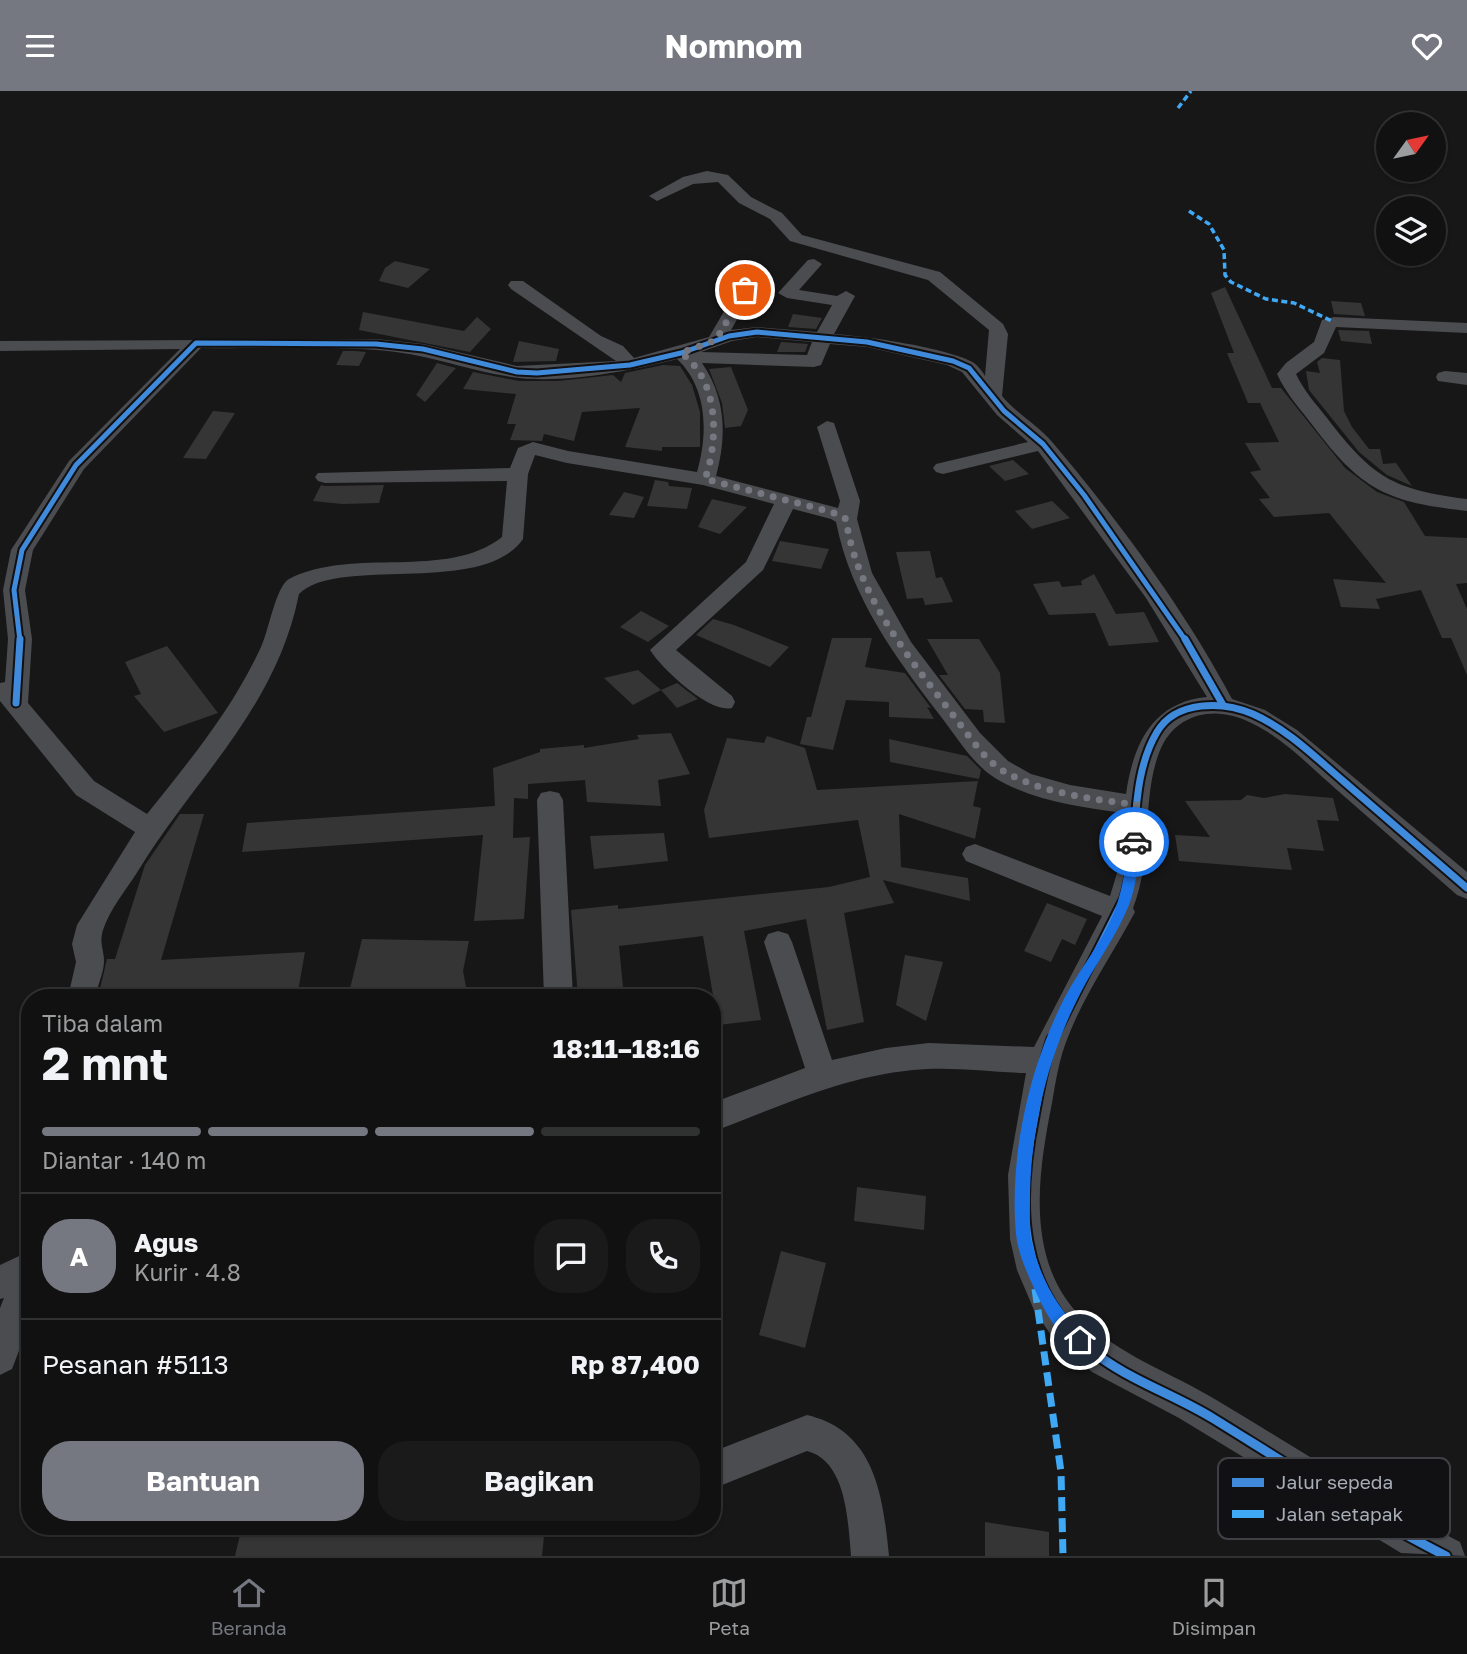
<!DOCTYPE html>
<html lang="id">
<head>
<meta charset="utf-8">
<style>
  :root { --surface:#111; --page:#1a1a1a; --text:#f1f3f6; --muted:#9c9d9f; --line:#303131; --accent:#757880 }
  body { margin:0; font-family:"Golos Text",sans-serif; background:var(--page); color:var(--text); height:100vh; display:flex; flex-direction:column; font-size:26px; white-space:nowrap }
  * { box-sizing:border-box; margin:0 }
  p { font-size:23px; color:var(--muted) }
  .icon { flex:none; width:38px; height:38px; fill:none; stroke:currentColor; stroke-width:2; stroke-linecap:round; stroke-linejoin:round }
  .map { position:relative; flex:1; overflow:hidden }
  .panel { position:absolute; left:21px; top:898px; width:700px; height:546px; display:flex; flex-direction:column; background:var(--surface); border-radius:28px; box-shadow:0 2px 5px #0004,0 0 0 2px var(--line) }
  .panel>* { flex:none }
  .needle { width:46px; rotate:57deg }
  .fabs { position:absolute; left:1376px; top:21px; display:grid; gap:14px }
  .fabs a { display:grid; place-items:center; width:70px; height:70px; border-radius:50%; background:var(--surface); box-shadow:0 2px 5px #0004,0 0 0 2px var(--line); font-size:35px }
  .pin { position:absolute; display:grid; place-items:center; width:60px; height:60px; color:#fff; margin:-30px; border:4px solid #fff; border-radius:50%; box-shadow:0 2px 7px #0007 }
  .courier { position:absolute; display:grid; place-items:center; width:70px; height:70px; margin:-35px; border:5px solid #1a73e8; border-radius:50%; background:#fff; color:#222; box-shadow:0 2px 9px #0007 }
  .overview em { font-style:normal; font-weight:700 }
  .overview div { display:flex; flex-direction:column-reverse }
  .overview { display:flex; align-items:center; justify-content:space-between; height:119px; padding:0 21px }
  h1 { font-size:46px; font-weight:700; line-height:52px }
  .bar { display:grid; grid-template-columns:repeat(4,1fr); gap:10px 7px; align-content:center; height:84px; padding:0 21px }
  .bar i { height:9px; border-radius:5px; background:var(--line) }
  .bar .on { background:var(--accent) }
  .bar p { grid-column:span 4 }
  .line { display:flex; align-items:center; gap:18px; padding:0 21px; border-top:2px solid var(--line) }
  .line div { flex:1 }
  .round { display:grid; place-items:center; flex:none; width:74px; height:74px; border-radius:28px; background:var(--page) }
  .button { display:flex; gap:14px; margin-top:auto; padding:14px 21px }
  .button a { flex:1; height:80px; border-radius:28px; background:var(--accent); color:#fff; font-size:28px; font-weight:700; line-height:80px; text-align:center }
  .button a+a { background:var(--page); color:var(--text) }
  header { display:flex; justify-content:space-between; align-items:center; height:91px; padding:0 21px; background:var(--accent); color:#fff; font-size:32px; font-weight:700 }
  .menu { display:flex; justify-content:space-around; align-items:center; height:98px; border-top:2px solid var(--line); background:var(--surface); font-size:19px; color:var(--muted) }
  .menu a { display:grid; justify-items:center; gap:4px }
  .menu .on { color:var(--accent) }
  .map>svg:first-child { display:block }
  .building { fill:#353536 }
  .lines { fill:none; stroke-linecap:round; stroke-linejoin:round }
  .minor { fill:#4b4c50; fill-rule:evenodd }
  .quiet-far1 { stroke:#3fa9f5; stroke-width:3.5; stroke-dasharray:6 3.5; stroke-linecap:butt }
  .quiet { stroke:#3fa9f5; stroke-width:7; stroke-dasharray:14 7; stroke-linecap:butt }
  .cycleway-far2-casing { stroke:#111113; stroke-width:9 }
  .cycleway-far1-casing { stroke:#111113; stroke-width:11 }
  .cycleway-casing { stroke:#111113; stroke-width:13 }
  .cycleway-far2 { stroke:#408adc; stroke-width:5 }
  .cycleway-far1 { stroke:#408adc; stroke-width:7 }
  .cycleway { stroke:#408adc; stroke-width:9 }
  .route { fill:#1a73e8 }
  .done { stroke:#757880; stroke-width:7; stroke-dasharray:0 12.6 }
  .key { fill:#111113; stroke:#3e4045; stroke-width:2 }
  .key-label { font-size:19px; fill:#a8adb8 }
</style>
</head>
<body>
<header><svg class="icon" aria-label="menu" viewBox="0 0 24 24"><path d="M4 6h16M4 12h16M4 18h16"/></svg>Nomnom<svg class="icon" aria-label="heart" viewBox="0 0 24 24"><path d="M12 20l-8-8c-3-5 5-10 8-4 3-6 11-1 8 4z"/></svg></header>
<div class="map">
<svg width="1467" height="1465" viewBox="0 0 1467 1465">
  <rect width="100%" height="100%" fill="#171717"/>
  <g class="building">
    <polygon points="395,170 430,178 408,197 379,190 385,177"/>
    <polygon points="1225,196 1272,297 1281,297 1345,377 1377,401 1404,411 1425,445 1467,447 1467,492 1456,493 1467,518 1467,584 1451,547 1442,547 1421,499 1376,508 1380,518 1341,516 1333,488 1386,492 1329,422 1274,426 1259,408 1270,407 1250,381 1261,379 1245,352 1279,351 1260,312 1248,312 1227,262 1234,262 1211,202"/>
    <polygon points="1331,210 1361,212 1365,225 1334,223"/>
    <polygon points="363,221 464,240 477,226 491,238 470,261 359,239"/>
    <polygon points="793,223 822,227 816,238 788,236"/>
    <polygon points="1338,239 1369,240 1372,253 1341,250"/>
    <polygon points="519,250 559,258 556,270 513,271"/>
    <polygon points="781,251 808,253 805,261 777,261"/>
    <polygon points="343,260 355,260 366,261 359,275 336,274"/>
    <polygon points="1322,267 1340,269 1344,320 1352,336 1369,358 1380,358 1383,373 1396,372 1412,395 1387,384 1359,361 1309,299 1306,280 1320,282 1317,271"/>
    <polygon points="437,272 456,277 425,311 416,304"/>
    <polygon points="663,274 680,275 692,294 700,321 700,356 662,356 662,360 625,356 640,317 582,321 574,350 544,343 542,350 510,349 516,333 507,333 516,303 463,298 473,281 519,290 558,290 613,284 621,291 625,282"/>
    <polygon points="731,276 748,319 741,335 725,337 722,312 709,278"/>
    <polygon points="213,320 235,322 206,368 183,367"/>
    <polygon points="1013,369 1029,383 1005,390 989,375"/>
    <polygon points="655,389 668,391 669,395 692,397 687,418 647,415"/>
    <polygon points="321,394 325,395 384,394 379,412 342,413 313,410"/>
    <polygon points="624,401 644,406 634,427 609,424"/>
    <polygon points="712,408 747,416 720,443 698,436"/>
    <polygon points="1052,410 1070,427 1032,438 1015,420"/>
    <polygon points="780,450 829,458 821,478 772,470"/>
    <polygon points="930,460 936,487 942,486 953,511 925,514 923,507 907,508 896,461"/>
    <polygon points="1094,483 1116,523 1144,521 1159,551 1109,555 1095,522 1049,524 1033,493 1059,490 1062,496 1082,494 1081,490"/>
    <polygon points="641,520 669,535 648,551 620,536"/>
    <polygon points="713,528 734,534 789,556 770,576 696,544"/>
    <polygon points="832,547 872,547 865,576 905,582 931,617 927,616 934,628 889,626 889,611 846,609 833,659 800,653 807,626 811,626"/>
    <polygon points="927,548 979,548 1000,582 1005,632 984,631 983,619 965,618 939,584 948,584"/>
    <polygon points="167,555 218,622 164,641 134,605 141,603 125,571"/>
    <polygon points="638,579 661,599 633,614 604,587"/>
    <polygon points="677,592 686,599 698,608 677,617 661,599"/>
    <polygon points="671,642 690,683 658,689 661,715 587,711 585,689 528,693 528,708 514,707 513,747 530,746 524,828 474,830 483,744 242,761 247,732 495,715 493,677 540,661 540,658 584,654 584,657 639,648 637,644"/>
    <polygon points="767,645 805,657 817,699 978,690 973,715 981,717 975,748 899,723 901,776 968,787 970,810 883,789 894,812 844,822 864,931 827,939 806,828 744,840 761,929 718,934 703,845 619,855 624,906 578,906 571,819 618,814 618,818 829,796 870,786 858,729 709,747 704,719 727,647 764,652"/>
    <polygon points="889,648 967,665 981,679 979,688 890,671"/>
    <polygon points="1285,703 1333,707 1339,730 1317,729 1324,760 1287,757 1292,779 1179,770 1175,744 1210,746 1185,710 1241,709 1247,704 1264,707"/>
    <polygon points="180,723 204,723 161,869 305,861 297,906 135,906 135,901 99,902 107,868 115,868 145,774"/>
    <polygon points="664,742 668,770 594,778 590,745"/>
    <polygon points="1047,812 1087,828 1075,854 1062,848 1051,871 1024,860"/>
    <polygon points="362,848 469,850 463,880 468,906 348,906"/>
    <polygon points="905,864 943,871 926,930 896,914"/>
    <polygon points="857,1096 926,1105 924,1139 854,1130"/>
    <polygon points="781,1160 826,1172 805,1257 759,1244"/>
    <polygon points="985,1431 1049,1441 1049,1465 985,1465"/>
    <polygon points="242,1435 545,1435 542,1465 235,1465"/>
  </g>
  <g class="lines">
    <g class="minor">
      <path d="M707,80L728,84L751,106L782,122L802,144L940,181L1003,233L1008,243L1002,305C1017,323 1038,334 1053,352C1118,429 1185,519 1232,608L1265,619L1297,639L1467,781V808L1457,804C1417,769 1377,734 1337,699C1307,673 1273,636 1233,625C1204,617 1175,628 1162,655C1140,702 1154,765 1133,817L1135,821C1114,861 1085,902 1068,946C1059,968 1056,989 1052,1012C1038,1082 1025,1167 1079,1224C1118,1265 1171,1281 1218,1310C1298,1358 1376,1409 1460,1451L1465,1465L1401,1462L1179,1327L1092,1281L1053,1247L1034,1219L1017,1179L1010,1148L1008,1084L1026,982C988,981 951,975 913,979C841,986 779,1016 712,1041V1012L805,977L764,851L768,843L778,840L788,843L792,851L832,969L886,957L929,952L1034,956L1102,825L966,770L962,763L966,756L975,753L1110,805L1117,782L1124,722C1081,716 1033,710 995,687C973,673 958,648 942,627C896,567 851,507 836,431L831,428L793,418L763,479L676,559L732,605L735,611L732,617C710,623 662,578 650,559L746,471L774,413L703,394L567,372L535,364L528,383L523,448C483,506 338,464 299,503C276,618 196,685 138,780C126,799 110,818 103,839C99,852 104,859 104,870C104,882 97,894 96,906H68L76,871L72,853L77,834L135,741L76,704L0,610V592L5,591L8,548L3,499L11,459L69,370L180,258L0,260V250L376,248L423,253L517,275L616,270L511,198L508,194L511,190H523L601,245L623,255L634,267L709,246L739,195L745,194L754,199L731,239L757,236L817,241L832,214L787,207L778,202L808,169L814,168L822,173L799,199L837,205L846,200L855,205L834,243C865,245 950,257 974,272C978,275 982,280 985,285L989,239L928,189L790,150L770,128L739,112L718,91L693,93L657,110L649,105L683,86ZM757,246L812,251L807,264L701,261L732,250ZM830,253L867,256L947,274L962,281L997,324L1028,351L936,373L933,377L936,381L943,383L1038,360L1146,507L1207,606C1152,611 1133,654 1126,703L1070,694L1031,683L1008,670L980,642L911,551L872,482L857,428L860,410L834,332L827,330L817,336L840,410L838,417L716,385C727,345 726,307 702,272L814,276L821,274ZM201,257C259,258 319,255 377,259C426,262 471,281 519,287C567,292 630,280 677,268C708,297 708,343 697,381L568,360L533,351L518,357L510,377L318,382L315,386L318,390L325,392L507,390L502,446C446,490 353,455 289,488C276,495 269,539 261,556C232,619 190,669 147,723L94,690L28,612L32,548L25,499L33,459L84,378Z"/>
      <path d="M1334,226L1467,232V242L1336,236L1324,262L1296,283C1304,300 1316,313 1327,327C1372,386 1393,399 1467,408V420C1388,411 1362,400 1314,336C1301,319 1286,303 1277,283L1286,272L1314,251L1322,229Z"/>
      <polygon points="1445,280 1467,282 1467,294 1438,290 1436,286 1438,282"/>
      <polygon points="550,700 559,702 563,709 573,906 544,906 537,709 541,702"/>
      <polygon points="30,1160 30,1231 12,1278 0,1284 0,1217 4,1207 0,1208 0,1174"/>
      <path d="M807,1324C875,1340 883,1404 889,1465H851C848,1432 847,1370 807,1360L712,1398V1361Z"/>
    </g>
    <g class="quiet-far1">
      <polyline points="1178,17 1191,0"/>
      <polyline points="1189,120 1209,133 1224,159 1225,184 1231,191 1266,208 1294,212 1334,231"/>
    </g>
    <polyline class="quiet" points="1035,1198 1061,1381 1063,1465"/>
    <defs>
      <polyline id="cycleway-far2" points="20,550 14,499 22,459 76,374 196,252 376,253 423,258 517,281 537,282 630,274 681,262 729,245 757,241 867,251 953,270 969,277 1004,320 1043,353 1084,404 1186,550"/>
      <g id="cycleway-far1">
        <polyline points="1185,548 1223,614"/>
        <polyline points="16,612 20,548"/>
        <path d="M1052,950L1124,807C1140,753 1128,690 1157,641C1176,609 1223,610 1253,623C1287,638 1315,666 1342,689C1384,725 1425,761 1467,797"/>
      </g>
      <path id="cycleway" d="M1052,948C1043,973 1039,998 1034,1025C1016,1113 1017,1195 1090,1258C1125,1288 1174,1303 1214,1328C1290,1375 1366,1424 1446,1465"/>
    </defs>
    <use href="#cycleway-far2" class="cycleway-far2-casing"/>
    <use href="#cycleway-far1" class="cycleway-far1-casing"/>
    <use href="#cycleway" class="cycleway-casing"/>
    <use href="#cycleway-far2" class="cycleway-far2"/>
    <use href="#cycleway-far1" class="cycleway-far1"/>
    <use href="#cycleway" class="cycleway"/>
  </g>
  <path class="route" d="M1134,747L1140,751C1138,774 1136,802 1125,823C1111,854 1090,881 1076,911C1046,972 1030,1043 1030,1111C1030,1123 1029,1136 1031,1148C1039,1184 1057,1219 1085,1243V1254L1080,1256C1058,1247 1044,1219 1035,1199C1027,1182 1018,1162 1016,1143C1009,1065 1029,976 1065,906C1080,877 1104,849 1115,819C1123,797 1126,774 1128,751Z"/>
  <g class="lines">
    <path class="done" d="M745,199L716,249L681,262C719,289 719,348 705,388L832,421L846,428C856,502 909,567 953,624C969,644 984,670 1007,682C1045,703 1095,708 1137,714L1134,751"/>
  </g>
  <rect x="1218" y="1367" width="232" height="81" rx="10" class="key"/>
  <rect x="1232" y="1387" width="32" height="9" fill="#408adc"/>
  <rect x="1232" y="1419" width="32" height="8" fill="#3fa9f5"/>
  <g class="key-label">
    <text x="1276" y="1398">Jalur sepeda</text>
    <text x="1276" y="1430">Jalan setapak</text>
  </g>
</svg>
<div class="fabs">
<a><svg class="needle" viewBox="-14 -14 28 28"><path d="M0-13l5 13h-10z" fill="#e53935"/><path d="M0 13l5-13h-10z" fill="#9c9d9f"/></svg></a>
<a><svg class="icon" aria-label="layers" viewBox="0 0 24 24"><path d="M12 4l9 5-9 5-9-5zM3 14l9 5 9-5"/></svg></a>
</div>
<div class="pin" style="left:745px;top:199px;background:#ea580c"><svg class="icon" aria-label="bag" viewBox="0 0 24 24"><path d="M5 8h14l-1 12H6zM9 8a3 3 0 0 1 6 0"/></svg></div>
<div class="pin" style="left:1080px;top:1249px;background:#1f2937"><svg class="icon" aria-label="home" viewBox="0 0 24 24"><path d="M3 11l9-7 9 7M6 9v11h12V9"/></svg></div>
<div class="courier" style="left:1134px;top:751px"><svg class="icon" aria-label="car" viewBox="0 0 24 24"><path d="M5 17H2v-5l4-1 3-4h7l3 4 3 1v5h-3M9 17h6M6 11h13"/><circle cx="7" cy="17" r="2"/><circle cx="17" cy="17" r="2"/></svg></div>
<section class="panel">
<div class="overview"><div><h1>2 mnt</h1><p>Tiba dalam</p></div><em>18:11–18:16</em></div>
<div class="bar"><i class="on"></i><i class="on"></i><i class="on"></i><i></i><p>Diantar · 140 m</p></div>
<div class="line" style="height:126px"><b class="round" style="background:var(--accent);color:#fff">A</b><div><b>Agus</b><p>Kurir · 4.8</p></div><a class="round"><svg class="icon" aria-label="chat" viewBox="0 0 24 24"><path d="M4 5h16v11H9l-5 4z"/></svg></a><a class="round"><svg class="icon" aria-label="phone" viewBox="0 0 24 24"><path d="M5 4h4l2 5-3 2q2 4 5 5l2-3 5 2v4C11 20 4 13 5 4z"/></svg></a></div>
<div class="line" style="height:91px"><div>Pesanan #5113</div><b>Rp 87,400</b></div>
<div class="button"><a>Bantuan</a><a>Bagikan</a></div>
</section>
</div>
<nav class="menu">
<a class="on"><svg class="icon" aria-label="home" viewBox="0 0 24 24"><path d="M3 11l9-7 9 7M6 9v11h12V9"/></svg>Beranda</a>
<a><svg class="icon" aria-label="map" viewBox="0 0 24 24"><path d="M3 6l6-2 6 2 6-2v14l-6 2-6-2-6 2zM9 4v14M15 6v14"/></svg>Peta</a>
<a><svg class="icon" aria-label="saved" viewBox="0 0 24 24"><path d="M7 4h10v16l-5-4-5 4z"/></svg>Disimpan</a>
</nav>
</body>
</html>
